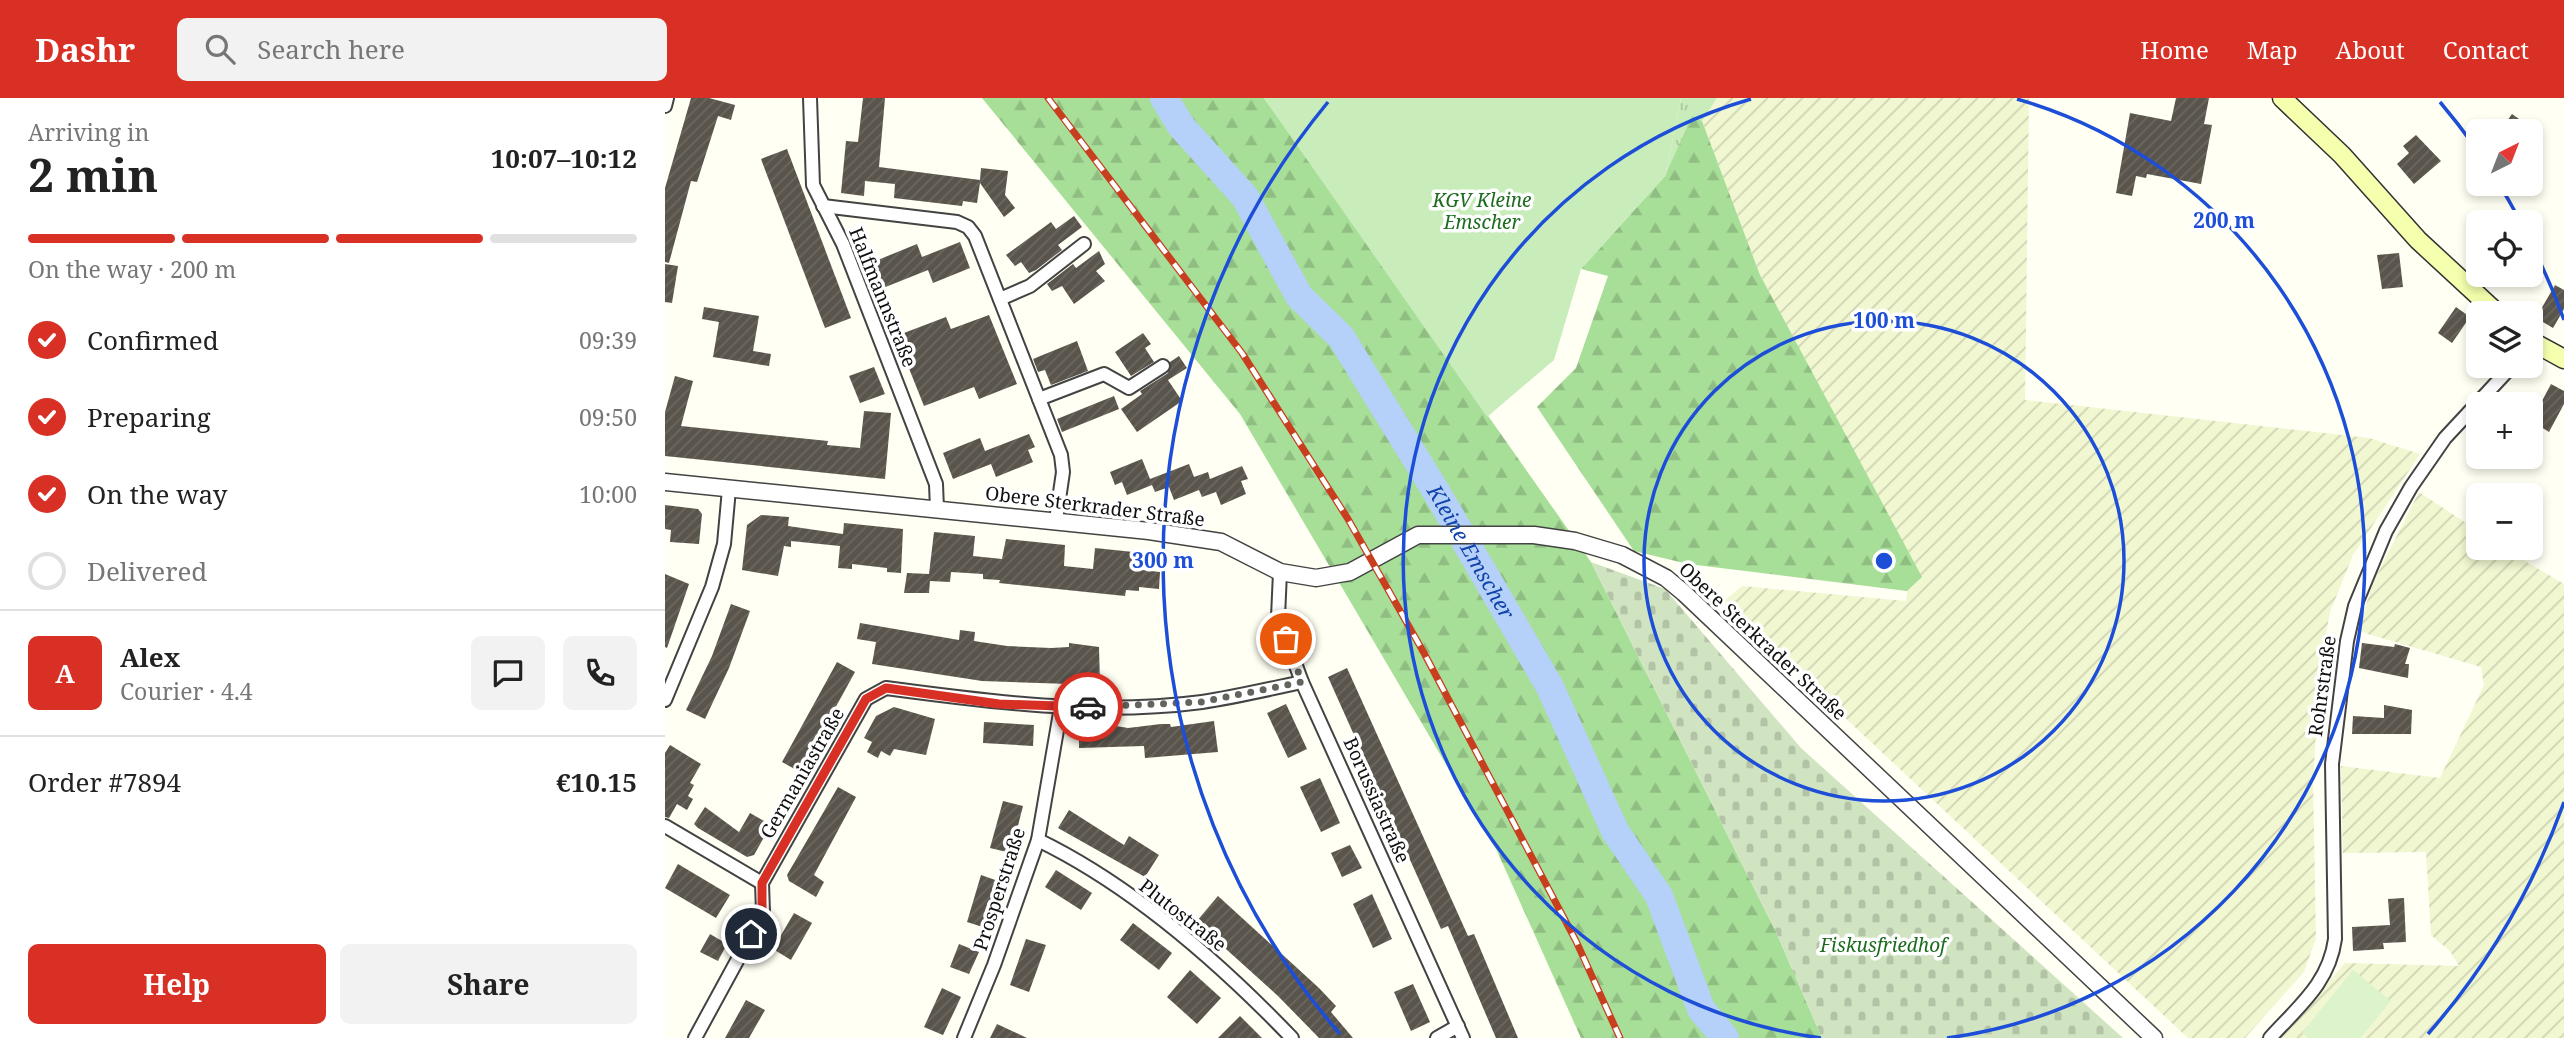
<!DOCTYPE html>
<html lang="en">
<head>
<meta charset="utf-8">
<style>
  :root { --surface:#fff; --page:#f2f2f2; --text:#222; --muted:#767676; --line:#e0e0e0; --accent:#d93025 }
  body { margin:0; font-family:"Noto Serif",serif; background:var(--page); color:var(--text); height:100vh; display:flex; flex-direction:column; font-size:26px; white-space:nowrap }
  * { box-sizing:border-box; margin:0 }
  p { font-size:23px; color:var(--muted) }
  .icon { flex:none; width:38px; height:38px; fill:none; stroke:currentColor; stroke-width:2; stroke-linecap:round; stroke-linejoin:round }
  .map { position:relative; flex:1; overflow:hidden }
  .panel { display:flex; flex-direction:column; background:var(--surface); width:665px }
  .panel>* { flex:none }
  .needle { width:46px; rotate:42deg }
  .fabs { position:absolute; left:1801px; top:21px; display:grid; gap:14px }
  .fabs a { display:grid; place-items:center; width:77px; height:77px; border-radius:10px; background:var(--surface); box-shadow:0 4px 10px #0003; font-size:35px }
  .pin { position:absolute; display:grid; place-items:center; width:60px; height:60px; color:#fff; margin:-30px; border:4px solid #fff; border-radius:50%; box-shadow:0 2px 7px #0007 }
  .courier { position:absolute; display:grid; place-items:center; width:70px; height:70px; margin:-35px; border:5px solid #d93025; border-radius:50%; background:#fff; color:#222; box-shadow:0 2px 9px #0007 }
  .headline em { font-style:normal; font-weight:700 }
  .headline div { display:flex; flex-direction:column-reverse }
  .headline { display:flex; align-items:center; justify-content:space-between; height:119px; padding:0 28px }
  h1 { font-size:46px; font-weight:700; line-height:52px }
  .bar { display:grid; grid-template-columns:repeat(4,1fr); gap:10px 7px; align-content:center; height:84px; padding:0 28px }
  .bar i { height:9px; border-radius:5px; background:var(--line) }
  .bar .on { background:var(--accent) }
  .bar p { grid-column:span 4 }
  .line { display:flex; align-items:center; gap:18px; padding:0 28px; border-top:2px solid var(--line) }
  .line div { flex:1 }
  .round { display:grid; place-items:center; flex:none; width:74px; height:74px; border-radius:10px; background:var(--page) }
  ol { padding:0 28px; list-style:none }
  li { display:flex; align-items:center; gap:21px; height:77px }
  li p { margin-inline-start:auto }
  li .icon { padding:7px; border-radius:50%; background:var(--accent); color:#fff; stroke-width:4 }
  li:last-child { color:var(--muted) }
  li i { width:38px; height:38px; border:4px solid var(--line); border-radius:50% }
  .cta { display:flex; gap:14px; margin-top:auto; padding:14px 28px }
  .cta a { flex:1; height:80px; border-radius:10px; background:var(--accent); color:#fff; font-size:28px; font-weight:700; line-height:80px; text-align:center }
  .cta a+a { background:var(--page); color:var(--text) }
  header { display:flex; align-items:center; gap:42px; box-sizing:border-box; height:98px; padding:0 35px; background:var(--accent); color:#fff }
  header strong { font-size:33px }
  nav { display:flex; gap:38px; margin-inline-start:auto; font-size:24px }
  .search { width:490px; height:63px; background:var(--page); display:flex; align-items:center; gap:18px; box-sizing:border-box; padding:0 24px; border-radius:10px; color:var(--muted); font-size:26px }
  main { display:flex; flex:1; min-height:0 }
  .map>svg:first-child { display:block }
  .farmland { fill:url(#farmland-furrows) }
  .grass { fill:url(#grass-tufts) }
  .forest { fill:url(#forest-firs) }
  .cemetery { fill:url(#cemetery-stones) }
  .garden { fill:#c8ecba }
  .pitch { fill:#dcf3cc }
  .lines { fill:none; stroke-linecap:round; stroke-linejoin:round }
  .river { stroke:#b5d0f9; stroke-width:28 }
  .building { fill:url(#building-hatch) }
  .minor-casing { stroke:#434343; stroke-width:16 }
  .tertiary-casing { stroke:#434343; stroke-width:19 }
  .secondary-casing { stroke:#323232; stroke-width:21 }
  .minor { stroke:#fff; stroke-width:12 }
  .tertiary { stroke:#fff; stroke-width:16 }
  .secondary { stroke:#f5ffae; stroke-width:18 }
  .rail-casing { stroke:#c83f20; stroke-width:7 }
  .rail { stroke:#fff; stroke-width:4.5; stroke-dasharray:13; stroke-linecap:butt }
  .done { stroke:#64645f; stroke-width:7; stroke-dasharray:0 12.6 }
  .route { stroke:#d93025; stroke-width:9 }
  .ring { fill:none; stroke:#1d4ed8; stroke-width:3.5 }
  .labels { text-anchor:middle; dominant-baseline:central; stroke-width:7; stroke-linejoin:round; paint-order:stroke }
  .park-label { font-size:19px; font-style:italic; fill:#1c6c1e; stroke:#fff }
  .street-label { font-size:19px; fill:#101010; stroke:#fff }
  .water-label { font-size:21px; font-style:italic; fill:#14a; stroke:#fff }
  .centre { fill:#1d4ed8; stroke:#fff; stroke-width:3.5 }
  .ring-label { font-size:21px; text-anchor:middle; font-weight:bold; fill:#1d4ed8; stroke:#fff; stroke-width:7; stroke-linejoin:round; paint-order:stroke }
</style>
</head>
<body>
<header>
<strong>Dashr</strong>
<div class="search"><svg class="icon" aria-label="search" viewBox="0 0 24 24"><circle cx="10" cy="10" r="6"/><path d="M15 15l6 6"/></svg>Search here</div>
<nav><a>Home</a><a>Map</a><a>About</a><a>Contact</a></nav>
</header>
<main>
<section class="panel">
<div class="headline"><div><h1>2 min</h1><p>Arriving in</p></div><em>10:07–10:12</em></div>
<div class="bar"><i class="on"></i><i class="on"></i><i class="on"></i><i></i><p>On the way · 200 m</p></div>
<ol>
<li><svg class="icon" aria-label="check" viewBox="0 0 24 24"><path d="M5 12l5 5 9-10"/></svg>Confirmed<p>09:39</p></li>
<li><svg class="icon" aria-label="check" viewBox="0 0 24 24"><path d="M5 12l5 5 9-10"/></svg>Preparing<p>09:50</p></li>
<li><svg class="icon" aria-label="check" viewBox="0 0 24 24"><path d="M5 12l5 5 9-10"/></svg>On the way<p>10:00</p></li>
<li><i></i>Delivered</li>
</ol>
<div class="line" style="height:126px"><b class="round" style="background:var(--accent);color:#fff">A</b><div><b>Alex</b><p>Courier · 4.4</p></div><a class="round"><svg class="icon" aria-label="chat" viewBox="0 0 24 24"><path d="M4 5h16v11H9l-5 4z"/></svg></a><a class="round"><svg class="icon" aria-label="phone" viewBox="0 0 24 24"><path d="M5 4h4l2 5-3 2q2 4 5 5l2-3 5 2v4C11 20 4 13 5 4z"/></svg></a></div>
<div class="line" style="height:91px"><div>Order #7894</div><b>€10.15</b></div>
<div class="cta"><a>Help</a><a>Share</a></div>
</section>
<div class="map">
<svg width="1899" height="940" viewBox="0 0 1899 940">
  <defs>
    <pattern id="farmland-furrows" width="10" height="10" patternUnits="userSpaceOnUse" patternTransform="scale(1.75)"><rect width="10" height="10" fill="#f1f7d1"/><path d="M-1 1l2-2M0 10L10 0M9 11l2-2" fill="none" stroke="#ced3b2"/></pattern>
    <pattern id="grass-tufts" width="24" height="20" patternUnits="userSpaceOnUse" patternTransform="scale(1.75)"><rect width="24" height="20" fill="#c8ecba"/><path d="M3 7l-1-3M5 7V3M7 7l1-3M15 17l-1-3M17 17v-4M19 17l1-3" fill="none" stroke="#abc99f"/></pattern>
    <pattern id="forest-firs" width="22" height="20" patternUnits="userSpaceOnUse" patternTransform="scale(1.75)"><rect width="22" height="20" fill="#a7de98"/><path d="M5 1l3.5 6h-7zM16 11l3.5 6h-7z" fill="#8fbd82"/></pattern>
    <pattern id="cemetery-stones" width="16" height="16" patternUnits="userSpaceOnUse" patternTransform="scale(1.75)"><rect width="16" height="16" fill="#d1e4c2"/><path d="M2 7V4a2 2 0 0 1 4 0v3zM10 15v-3a2 2 0 0 1 4 0v3z" fill="#b2c3a6"/></pattern>
    <pattern id="building-hatch" width="6" height="6" patternUnits="userSpaceOnUse" patternTransform="scale(1.75)"><rect width="6" height="6" fill="#59544c"/><path d="M-1 1l2-2M0 6l6-6M5 7l2-2" fill="none" stroke="#6c6861"/></pattern>
  </defs>
  <rect width="100%" height="100%" fill="#fffff3"/>
  <g class="farmland">
    <polygon points="1052,0 1364,0 1360,302 1704,340 1755,356 1688,457 1665,514 1655,568 1648,684 1651,840 1639,874 1580,940 1523,940 1057,505 1077,488 1241,503 1242,493 1256,479 1095,177 1037,23"/>
    <polygon points="1754,394 1813,433 1813,450 1838,450 1899,486 1899,940 1615,940 1680,865 1794,868 1785,853 1766,837 1761,754 1678,755 1676,668 1775,680 1819,587 1816,569 1693,533 1707,487"/>
  </g>
  <polygon class="grass" points="1016,0 1052,0 1037,23 1028,19 1000,78"/>
  <g class="forest">
    <polygon points="317,0 599,0 926,464 1111,834 1157,940 916,940 832,753 575,316"/>
    <polygon points="1027,18 1037,23 1095,177 1257,479 1242,493 1023,466 969,453 872,309 911,270 943,178 916,171 1000,78"/>
  </g>
  <polygon class="cemetery" points="926,464 1000,491 1136,650 1458,940 1157,940 1111,834"/>
  <polygon class="garden" points="599,0 1016,0 1000,78 916,171 889,262 822,319"/>
  <polygon class="pitch" points="1688,872 1726,903 1695,940 1644,940 1637,935"/>
  <g class="lines">
    <path class="river" id="s1" d="M499,0L516,28L580,99L634,198L676,239L772,395L885,589L950,733L994,798L1036,911L1060,940"/>
  </g>
  <g class="building">
    <polygon points="26,0 44,0 70,7 66,22 53,18 32,84 26,83 4,165 0,164 0,90"/>
    <polygon points="198,0 220,0 214,69 315,82 316,70 343,73 340,97 350,110 339,119 315,85 312,105 298,103 297,108 229,100 230,86 200,83 199,98 176,95 181,43 193,44"/>
    <polygon points="1511,0 1544,0 1539,26 1547,27 1536,86 1482,76 1481,80 1471,78 1467,98 1451,95 1465,15 1506,23"/>
    <polygon points="1847,16 1871,33 1835,33"/>
    <polygon points="1751,37 1776,63 1749,86 1732,66 1744,55 1738,48"/>
    <polygon points="122,51 186,220 160,230 96,61"/>
    <polygon points="409,118 417,129 393,147 397,152 371,172 364,175 356,164 350,168 341,157 386,124 391,131"/>
    <polygon points="295,144 305,170 268,185 263,172 213,192 203,166 252,146 257,159"/>
    <polygon points="434,153 440,166 431,173 440,183 409,206 397,188 387,193 382,186 408,166 411,170"/>
    <polygon points="1734,155 1738,189 1717,191 1712,157"/>
    <polygon points="0,166 13,168 7,205 0,204"/>
    <polygon points="1890,187 1899,192 1899,211 1888,230 1871,220"/>
    <polygon points="39,209 94,218 88,253 106,256 104,268 48,259 54,224 37,221"/>
    <polygon points="1791,209 1805,219 1787,245 1773,235"/>
    <polygon points="324,217 352,286 314,301 309,289 259,308 231,238 281,219 286,231"/>
    <polygon points="478,235 486,246 480,250 489,264 466,278 450,254"/>
    <polygon points="412,243 423,273 386,287 380,272 373,274 368,261"/>
    <polygon points="514,258 522,270 503,282 517,303 472,334 456,311 477,296 475,293 503,275 505,264"/>
    <polygon points="209,269 220,296 195,305 184,278"/>
    <polygon points="10,278 28,283 16,328 163,343 162,347 195,350 199,313 226,315 220,381 0,358 0,314"/>
    <polygon points="1886,286 1899,293 1899,306 1884,334 1873,327 1876,322 1869,318"/>
    <polygon points="449,298 454,311 397,334 392,321"/>
    <polygon points="364,336 370,349 363,352 368,364 331,379 326,366 288,381 278,355 315,340 320,353"/>
    <polygon points="477,361 485,381 524,366 529,379 543,374 545,381 577,368 583,381 576,383 581,396 556,407 551,394 537,399 534,392 509,402 504,389 490,394 487,387 462,397 457,384 450,387 445,374"/>
    <polygon points="0,407 33,411 37,416 34,446 5,444 6,432 0,431"/>
    <polygon points="96,417 124,419 123,428 178,436 179,425 238,431 236,475 222,474 222,470 187,466 187,471 173,470 175,448 126,443 126,449 119,448 113,478 77,472 82,427"/>
    <polygon points="269,434 310,438 308,458 337,461 341,441 400,447 399,468 428,471 430,450 478,455 477,472 495,474 494,491 474,489 474,493 461,492 460,498 334,485 335,482 318,481 318,476 286,474 285,484 265,483 264,495 239,495 242,475 264,476"/>
    <polygon points="0,476 24,486 2,550 0,549"/>
    <polygon points="66,506 85,513 64,570 40,621 21,612 47,558"/>
    <polygon points="195,525 294,542 295,532 310,534 309,543 342,548 386,550 404,549 404,545 434,549 435,587 317,583 207,566 211,544 192,541"/>
    <polygon points="1697,545 1729,549 1730,546 1745,550 1740,566 1744,566 1743,580 1694,570"/>
    <polygon points="172,564 190,574 135,674 117,664"/>
    <polygon points="682,570 803,838 809,836 853,940 831,940 783,828 776,831 772,822 663,579"/>
    <polygon points="621,606 642,651 623,660 602,615"/>
    <polygon points="1719,607 1747,612 1746,636 1687,636 1688,618 1719,620"/>
    <polygon points="229,609 270,621 261,657 229,651 225,658 216,653 213,660 202,654 207,644 199,640 211,618"/>
    <polygon points="549,623 553,654 480,660 479,648 414,650 414,628 445,627 463,630 496,626 505,626 506,629"/>
    <polygon points="319,624 369,627 368,648 318,645"/>
    <polygon points="5,647 36,666 25,685 29,687 23,698 28,701 22,712 12,706 4,720 0,719 0,655"/>
    <polygon points="655,680 675,725 656,734 635,689"/>
    <polygon points="173,689 191,699 149,777 159,784 151,799 124,783 122,777"/>
    <polygon points="338,703 358,708 346,755 325,750"/>
    <polygon points="40,709 74,734 85,715 106,727 89,757 82,759 33,730 29,726"/>
    <polygon points="404,712 459,747 464,738 494,757 480,779 393,730"/>
    <polygon points="685,747 697,770 677,779 666,755"/>
    <polygon points="13,766 65,797 51,820 0,790"/>
    <polygon points="391,772 427,795 416,812 380,789"/>
    <polygon points="316,777 336,784 321,830 302,824"/>
    <polygon points="707,796 727,841 708,850 688,806"/>
    <polygon points="553,798 654,890 671,908 666,914 688,940 654,940 613,898 531,824"/>
    <polygon points="1739,800 1741,844 1718,845 1719,851 1688,853 1687,829 1725,827 1723,801"/>
    <polygon points="129,815 147,825 126,862 108,851"/>
    <polygon points="468,825 507,855 494,872 455,842"/>
    <polygon points="45,836 62,846 53,863 35,854"/>
    <polygon points="361,841 381,847 364,894 345,887"/>
    <polygon points="294,846 314,854 304,876 285,869"/>
    <polygon points="525,872 556,900 532,926 502,899"/>
    <polygon points="748,886 765,924 746,933 729,894"/>
    <polygon points="277,890 296,899 278,937 259,929"/>
    <polygon points="81,902 100,912 84,940 60,940"/>
    <polygon points="575,918 597,940 553,940"/>
    <polygon points="332,926 362,940 325,940"/>
  </g>
  <g class="lines">
    <defs>
      <g id="minor">
        <polyline points="145,0 148,87 178,146 271,386 272,411"/>
        <polyline points="0,8 2,0"/>
        <polyline points="158,108 292,124 303,129 310,138 396,357 398,374 391,422"/>
        <polyline points="335,201 365,188 419,146"/>
        <polyline points="374,301 439,276 464,290 498,268"/>
        <polyline points="615,474 613,519 637,584 798,940"/>
        <polyline points="0,602 47,489 59,446 64,391"/>
        <polyline points="0,728 97,785"/>
        <path d="M373,742C468,788 554,864 627,940"/>
        <path d="M30,940L98,815L97,785L201,601L221,590C325,604 431,618 537,604C570,599 604,591 637,584"/>
        <polyline points="299,940 329,867 373,742 396,609"/>
        <polyline points="772,940 793,928"/>
        <path d="M1605,940C1634,908 1664,885 1670,841L1667,666L1682,543L1690,508L1721,433L1746,389L1780,340L1847,268"/>
      </g>
      <polyline id="tertiary" points="0,384 484,433 556,444 615,474 651,480 685,474 753,437 869,437 910,443 957,457 1001,480 1019,495 1489,940"/>
      <g id="secondary">
        <polyline points="1617,0 1677,57 1753,142 1832,215"/>
        <polyline points="1866,243 1899,261"/>
      </g>
    </defs>
    <use href="#minor" class="minor-casing"/>
    <use href="#tertiary" class="tertiary-casing"/>
    <use href="#secondary" class="secondary-casing"/>
    <use href="#minor" class="minor"/>
    <use href="#tertiary" class="tertiary"/>
    <use href="#secondary" class="secondary"/>
    <defs>
      <polyline id="rail" points="383,0 577,255 683,421 759,555 911,843 955,940"/>
    </defs>
    <use href="#rail" class="rail-casing"/>
    <use href="#rail" class="rail"/>
  </g>
  <g class="lines">
    <polyline class="done" points="423,609 536,604 637,584 621,541"/>
    <polyline class="route" points="86,836 97,815 97,785 201,601 221,590 334,606 423,609"/>
  </g>
  <g class="ring">
    <circle cx="1219" cy="463" r="240"/>
    <path d="M1156 940A481 481 0 0 1 1086 1M1352 1A481 481 0 0 1 1282 940"/>
    <path d="M1899 704A721 721 0 0 1 1763 936M675 936A721 721 0 0 1 663 4M1775 4A721 721 0 0 1 1810 49M1834 86A721 721 0 0 1 1853 119M1867 147A721 721 0 0 1 1899 222"/>
  </g>
  <g class="labels">
    <g class="park-label">
      <text x="817" y="102">KGV Kleine<tspan x="817" dy="22">Emscher</tspan></text>
      <text x="1218" y="847">Fiskusfriedhof</text>
    </g>
    <g class="street-label">
      <text transform="translate(218 199) rotate(68)">Halfmannstraße</text>
      <text transform="translate(430 408) rotate(7)">Obere Sterkrader Straße</text>
      <text transform="translate(1098 543) rotate(43)">Obere Sterkrader Straße</text>
      <text transform="translate(1657 588) rotate(-82)">Rohrstraße</text>
      <text transform="translate(137 675) rotate(-60)">Germaniastraße</text>
      <text transform="translate(712 702) rotate(66)">Borussiastraße</text>
      <text transform="translate(334 791) rotate(-72)">Prosperstraße</text>
      <text transform="translate(518 817) rotate(38)">Plutostraße</text>
    </g>
    <g class="water-label">
      <text stroke="none"><textPath href="#s1" startOffset="551">Kleine Emscher</textPath></text>
    </g>
  </g>
  <circle cx="1219" cy="463" r="10" class="centre"/>
  <g class="ring-label">
    <text x="1559" y="130">200 m</text>
    <text x="1219" y="230">100 m</text>
    <text x="498" y="470">300 m</text>
  </g>
</svg>
<div class="fabs">
<a><svg class="needle" viewBox="-14 -14 28 28"><path d="M0-13l5 13h-10z" fill="#e53935"/><path d="M0 13l5-13h-10z" fill="#767676"/></svg></a>
<a><svg class="icon" aria-label="locate" viewBox="0 0 24 24"><circle cx="12" cy="12" r="6"/><path d="M12 2v4M12 18v4M2 12h4M18 12h4"/></svg></a>
<a><svg class="icon" aria-label="layers" viewBox="0 0 24 24"><path d="M12 4l9 5-9 5-9-5zM3 14l9 5 9-5"/></svg></a>
<a>+</a>
<a>−</a>
</div>
<div class="pin" style="left:621px;top:541px;background:#ea580c"><svg class="icon" aria-label="bag" viewBox="0 0 24 24"><path d="M5 8h14l-1 12H6zM9 8a3 3 0 0 1 6 0"/></svg></div>
<div class="pin" style="left:86px;top:836px;background:#1f2937"><svg class="icon" aria-label="home" viewBox="0 0 24 24"><path d="M3 11l9-7 9 7M6 9v11h12V9"/></svg></div>
<div class="courier" style="left:423px;top:609px"><svg class="icon" aria-label="car" viewBox="0 0 24 24"><path d="M5 17H2v-5l4-1 3-4h7l3 4 3 1v5h-3M9 17h6M6 11h13"/><circle cx="7" cy="17" r="2"/><circle cx="17" cy="17" r="2"/></svg></div>
</div>
</main>
</body>
</html>
